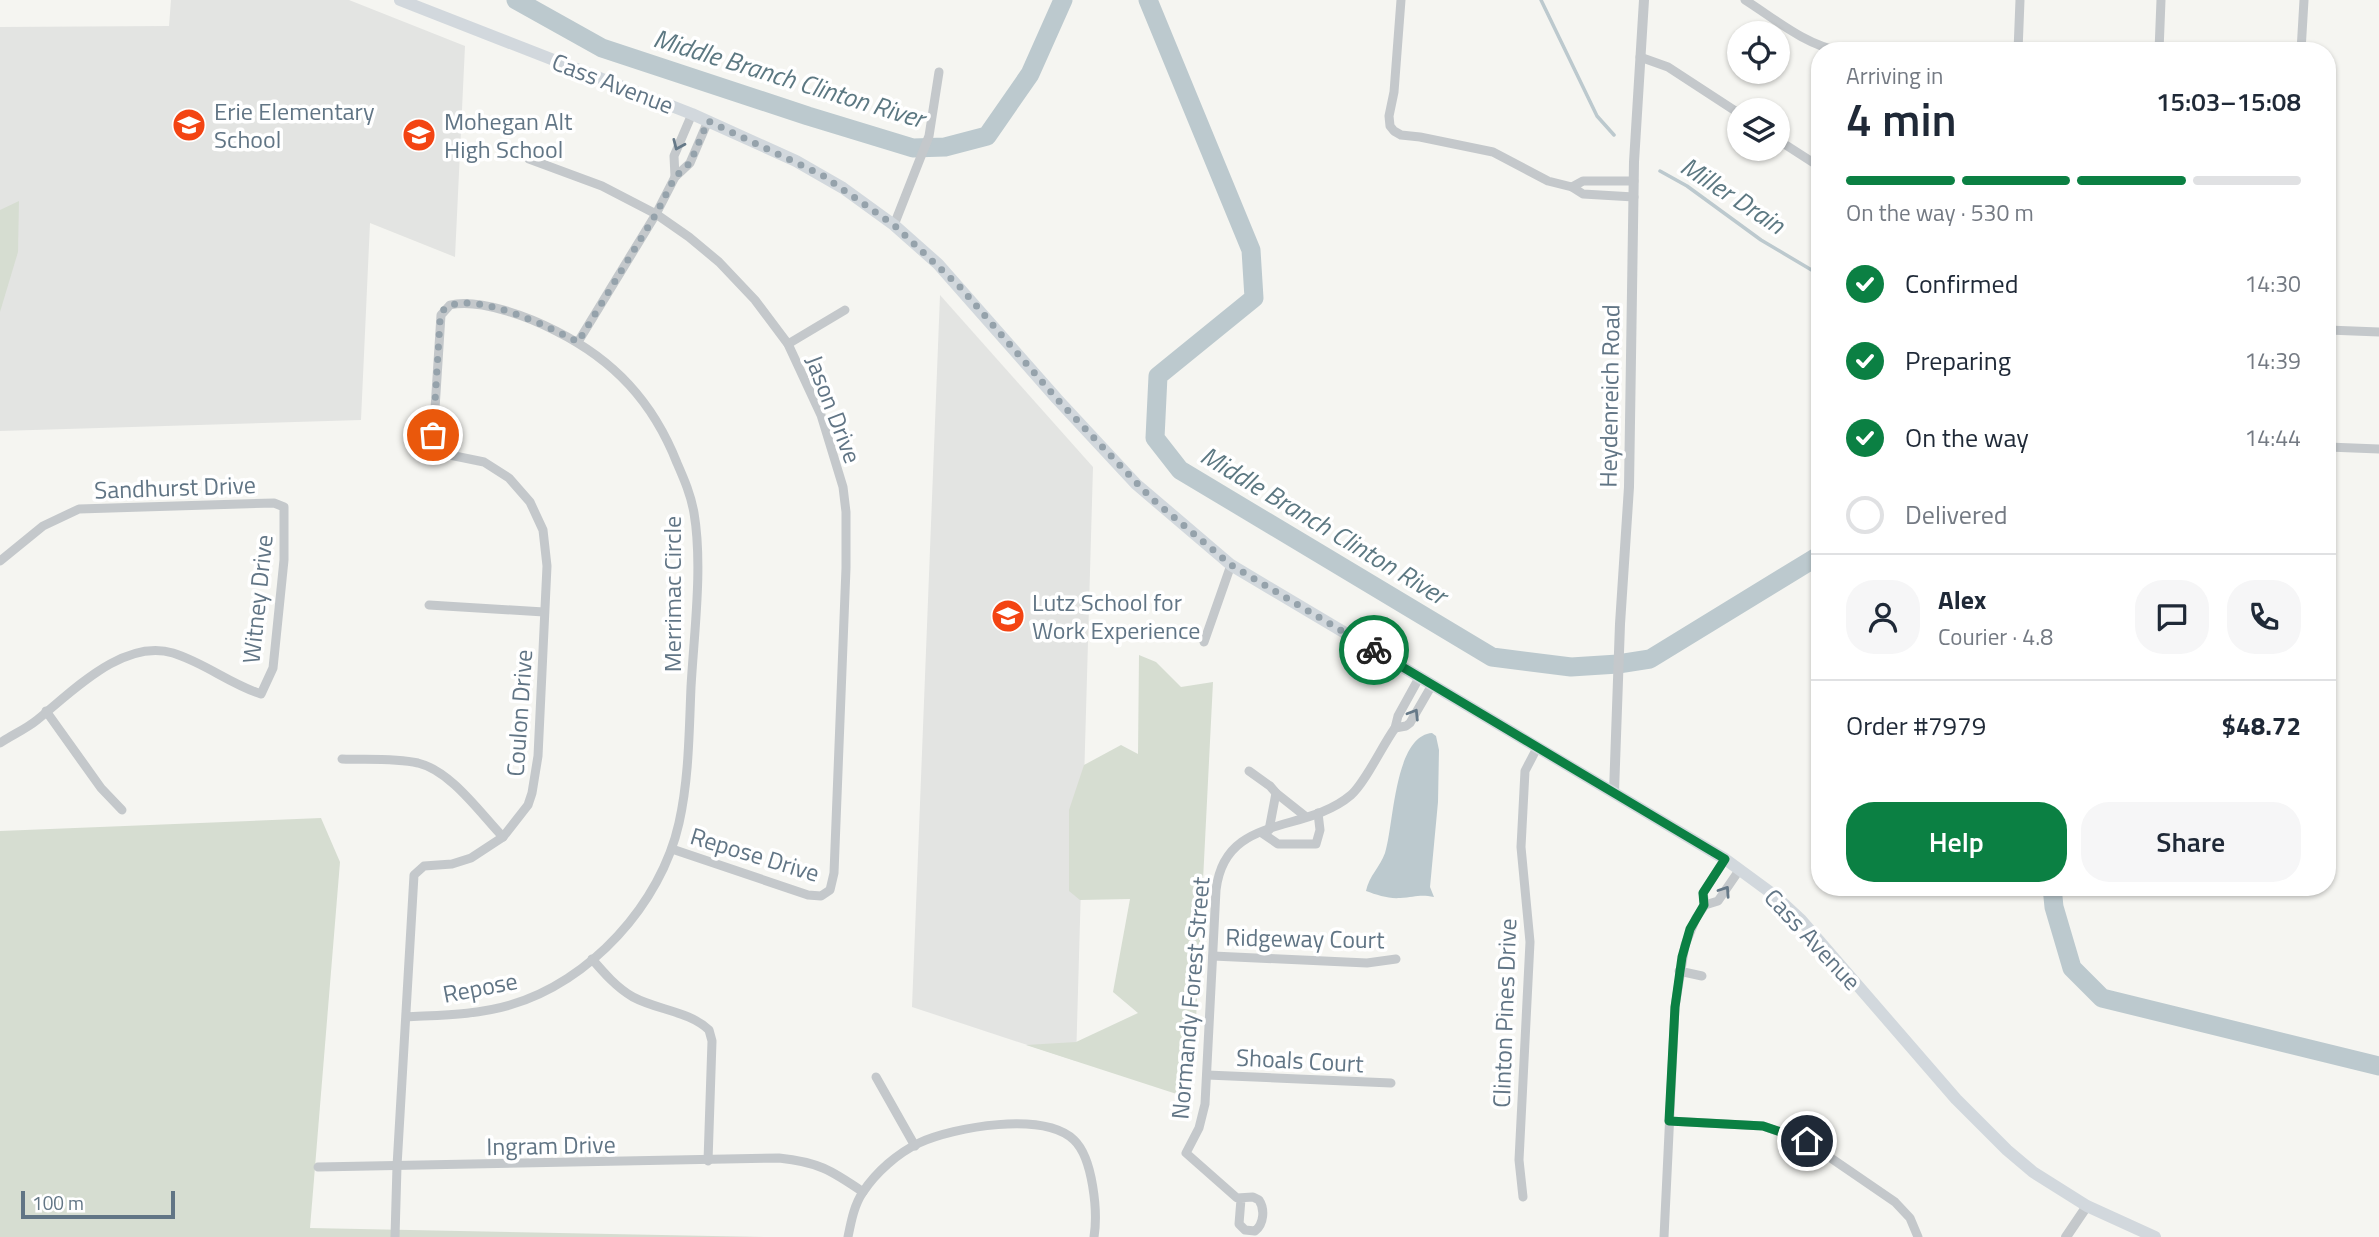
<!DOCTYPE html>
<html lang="en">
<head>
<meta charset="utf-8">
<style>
  :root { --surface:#fff; --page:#f6f6f7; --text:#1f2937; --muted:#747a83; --line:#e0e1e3; --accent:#0b8043 }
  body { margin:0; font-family:"Titillium Web",sans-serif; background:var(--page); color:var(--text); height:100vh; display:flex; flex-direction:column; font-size:26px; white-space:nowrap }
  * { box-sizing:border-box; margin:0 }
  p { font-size:23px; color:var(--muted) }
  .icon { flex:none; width:38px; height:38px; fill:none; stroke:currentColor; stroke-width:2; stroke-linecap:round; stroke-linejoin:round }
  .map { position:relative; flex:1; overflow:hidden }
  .side { position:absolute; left:1811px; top:42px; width:525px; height:854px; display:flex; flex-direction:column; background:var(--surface); border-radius:28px; box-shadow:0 2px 5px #0004 }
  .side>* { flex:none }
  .buttons { position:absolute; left:1727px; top:21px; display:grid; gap:14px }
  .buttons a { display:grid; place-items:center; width:63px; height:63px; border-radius:50%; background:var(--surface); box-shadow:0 2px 5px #0004; font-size:35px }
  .scale { position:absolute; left:21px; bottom:18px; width:154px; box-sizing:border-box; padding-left:7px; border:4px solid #617585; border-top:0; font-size:19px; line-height:24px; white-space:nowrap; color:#617585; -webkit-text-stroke:5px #fff; paint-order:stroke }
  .pin { position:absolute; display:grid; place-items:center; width:60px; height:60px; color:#fff; margin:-30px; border:4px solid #fff; border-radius:50%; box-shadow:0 2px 7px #0007 }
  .courier { position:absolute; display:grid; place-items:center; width:70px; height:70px; margin:-35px; border:5px solid #0b8043; border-radius:50%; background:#fff; color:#222; box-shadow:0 2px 9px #0007 }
  .summary em { font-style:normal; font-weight:600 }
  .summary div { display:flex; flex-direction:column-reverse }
  .summary { display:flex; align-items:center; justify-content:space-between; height:119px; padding:0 35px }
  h1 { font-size:46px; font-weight:600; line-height:52px }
  .bar { display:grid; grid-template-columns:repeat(4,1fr); gap:10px 7px; align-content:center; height:84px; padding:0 35px }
  .bar i { height:9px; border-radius:5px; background:var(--line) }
  .bar .active { background:var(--accent) }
  .bar p { grid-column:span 4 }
  .line { display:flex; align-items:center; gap:18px; padding:0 35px; border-top:2px solid var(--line) }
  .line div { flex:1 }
  .round { display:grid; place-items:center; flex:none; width:74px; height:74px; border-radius:28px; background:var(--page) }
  ol { padding:0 35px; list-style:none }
  li { display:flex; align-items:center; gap:21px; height:77px }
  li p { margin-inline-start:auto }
  li .icon { padding:7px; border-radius:50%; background:var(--accent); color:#fff; stroke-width:4 }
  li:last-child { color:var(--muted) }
  li i { width:38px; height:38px; border:4px solid var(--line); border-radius:50% }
  .primary-button { display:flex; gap:14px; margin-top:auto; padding:14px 35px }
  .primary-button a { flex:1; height:80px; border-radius:28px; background:var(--accent); color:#fff; font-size:28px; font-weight:600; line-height:80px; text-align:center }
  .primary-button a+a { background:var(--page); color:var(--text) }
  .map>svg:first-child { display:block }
  .built { fill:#e3e4e2 }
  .green { fill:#d6ddd1 }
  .water { fill:#bcc9ce }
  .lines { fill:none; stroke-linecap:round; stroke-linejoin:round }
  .stream { stroke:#bcc9ce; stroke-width:3.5 }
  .river { stroke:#bcc9ce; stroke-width:19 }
  .minor { stroke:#c4c8cb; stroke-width:9 }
  .tertiary { stroke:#c4c8cb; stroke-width:10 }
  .secondary { stroke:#d2d8dd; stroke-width:12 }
  .oneway { stroke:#667988 }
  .done { stroke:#95a2ab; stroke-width:7; stroke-dasharray:0 12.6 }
  .route { stroke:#0b8043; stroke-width:9 }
  .labels { text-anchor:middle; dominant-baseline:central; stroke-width:7; stroke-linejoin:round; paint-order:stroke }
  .street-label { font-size:24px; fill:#617585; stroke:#fff }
  .poi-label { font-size:24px; fill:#617585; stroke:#fff; text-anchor:start }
  .water-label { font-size:26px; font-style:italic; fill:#5c7882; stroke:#fff }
</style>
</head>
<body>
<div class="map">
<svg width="2379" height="1237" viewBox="0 0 2379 1237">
  <rect width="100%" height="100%" fill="#f5f5f1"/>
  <g class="built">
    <polygon points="171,0 349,0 465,46 455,257 370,223 361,420 0,431 0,27 169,26"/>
    <polygon points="940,295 1093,467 1076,1061 912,1007"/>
  </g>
  <g class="green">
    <polygon points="19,201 18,252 0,312 0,210"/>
    <polygon points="1139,655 1156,662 1181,687 1213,682 1192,1099 1026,1045 1076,1042 1138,1013 1113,992 1130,899 1080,900 1069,891 1069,810 1084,765 1121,745 1138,754"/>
    <polygon points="321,818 340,862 310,1228 764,1237 0,1237 0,831"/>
  </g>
  <path class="water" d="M1432,733L1436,736L1439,750L1438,802L1430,887L1434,897C1420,894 1415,897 1400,898C1389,899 1377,895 1366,891C1369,876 1380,867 1385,853C1394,825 1394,736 1432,733Z"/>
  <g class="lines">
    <g class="stream">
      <polyline points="1541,0 1597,116 1614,135"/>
      <polyline points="1660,171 1687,186 1761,240 1820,275"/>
    </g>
    <g class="river">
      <polyline points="516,0 602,48 808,116 913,148 945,147 987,136 1030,74 1063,0"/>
      <polyline points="1148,0 1251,250 1254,298 1158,376 1155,438 1180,470 1492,657 1571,667 1618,664 1650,659 1820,555"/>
      <polyline points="2052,887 2054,907 2072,968 2102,998 2379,1066"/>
    </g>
    <g class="minor">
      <polyline points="1401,0 1394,92 1389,116 1390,126 1394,131 1401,135 1420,137 1493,152 1548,181 1572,187"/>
      <path d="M1745,0C1775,19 1805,45 1840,51"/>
      <polyline points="2018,51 2020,0"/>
      <polyline points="2159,51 2161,0"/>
      <polyline points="2301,51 2304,0"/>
      <polyline points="1640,57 1668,67 1740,114"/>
      <polyline points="1778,140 1820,167"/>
      <polyline points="529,159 602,186 656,214 689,237 719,262 755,300 788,344 821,415 843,487 846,512 846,568 834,873 830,890 821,896 808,895 672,849"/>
      <polyline points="675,177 674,156 692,114"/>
      <polyline points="1634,197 1583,194 1572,187 1583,181 1634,181"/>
      <polyline points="894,225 929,136 939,72"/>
      <polyline points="2328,330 2379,332"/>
      <polyline points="578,342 656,214 675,177 690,163 708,121"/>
      <polyline points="788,344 845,310"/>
      <polyline points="2328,447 2379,449"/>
      <path d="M0,561L43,526L79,509L274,503L284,507V560L273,668L261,694C230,684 205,663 173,653C123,638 72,692 37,720C26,729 12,735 0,743"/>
      <polyline points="429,605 544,612"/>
      <polyline points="1204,642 1231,565"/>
      <polyline points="1419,678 1398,716 1395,728 1406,726 1410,723 1432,685"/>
      <polyline points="46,711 101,788 122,810"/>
      <path d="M342,759C367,760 394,758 418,763C451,771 480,813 503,837"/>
      <polyline points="1249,771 1270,786 1276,793"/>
      <polyline points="1269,830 1276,793 1305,816"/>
      <polyline points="1262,833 1278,844 1316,844 1320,830 1318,813"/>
      <polyline points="1705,905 1718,901 1740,869"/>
      <polyline points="1213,956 1367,963 1396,959"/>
      <path d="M592,959C604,973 617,988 633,997C657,1010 689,1011 709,1030L712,1041L708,1161"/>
      <polyline points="1679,971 1702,976"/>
      <polyline points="1207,1075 1391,1083"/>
      <polyline points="876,1077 915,1146"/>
      <polyline points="1669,1121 1763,1126 1806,1141 1895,1202 1910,1218 1918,1237"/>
      <path d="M318,1167L779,1158C818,1162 831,1170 863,1192"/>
      <polyline points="1523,1197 1519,1160 1530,942 1521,847 1525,771 1537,748"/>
      <path d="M1241,1199L1239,1224L1245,1230L1255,1231C1264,1224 1265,1209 1259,1200L1253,1197L1237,1198L1186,1153L1199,1128L1205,1104L1216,890C1225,813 1304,835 1351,795C1365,783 1382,746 1395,728"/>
      <path d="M395,1237L397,1166L414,875L424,866L452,864L471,858L503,837L528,805L532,793L538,756L547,566L543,530L530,502L509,478L484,462L440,453L435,448L433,440L441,315L450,305C479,298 529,317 556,331C614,360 653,402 677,463C684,479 691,495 694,513C703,566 694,633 691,687C689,733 689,778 679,823C661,904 590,982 510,1005C476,1015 441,1015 406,1017"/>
      <path d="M848,1237C851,1222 854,1205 863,1192C876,1172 898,1153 919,1143C954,1127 1043,1111 1074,1140C1093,1158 1098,1212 1094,1237"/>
      <polyline points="1664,1237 1675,1007 1685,945 1696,918 1705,905 1703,893 1725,859"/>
    </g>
    <g class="tertiary">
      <polyline points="1614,792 1620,624 1629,487 1634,162 1644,0"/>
      <polyline points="2066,1237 2087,1206"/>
    </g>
    <polyline class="secondary" points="400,0 692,114 796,161 843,188 894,225 938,264 1057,399 1136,484 1231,565 1725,859 1774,895 1801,920 1956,1099 2007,1150 2033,1172 2087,1206 2155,1237"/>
  </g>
  <defs><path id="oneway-chevron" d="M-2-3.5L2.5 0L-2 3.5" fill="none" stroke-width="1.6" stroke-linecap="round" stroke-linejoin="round" transform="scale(1.75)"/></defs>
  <g class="oneway">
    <use href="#oneway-chevron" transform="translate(678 145) rotate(114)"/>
    <use href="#oneway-chevron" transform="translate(1414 714) rotate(-58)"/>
    <use href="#oneway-chevron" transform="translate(1725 891) rotate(-56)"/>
  </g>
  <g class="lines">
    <path class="done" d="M433,435L440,321L444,309C471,288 551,328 578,342L656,214L675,177L690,163L708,121L822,175L894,225L960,287L1057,399L1151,498L1231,565L1374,650"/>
    <polyline class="route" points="1374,650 1725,859 1703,893 1704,905 1690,929 1682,957 1675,1007 1669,1121 1763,1126 1807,1141"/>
  </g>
  <defs>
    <symbol id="school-disc" viewBox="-11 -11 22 22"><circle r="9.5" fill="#f34413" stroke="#fff"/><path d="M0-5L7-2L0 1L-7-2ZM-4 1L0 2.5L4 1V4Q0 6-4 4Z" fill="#fff"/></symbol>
  </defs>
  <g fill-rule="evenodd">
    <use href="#school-disc" x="170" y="106" width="38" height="38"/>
    <use href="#school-disc" x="400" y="116" width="38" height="38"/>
    <use href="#school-disc" x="989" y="597" width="38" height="38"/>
  </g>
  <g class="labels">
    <g class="street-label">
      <text transform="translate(613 83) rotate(21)">Cass Avenue</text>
      <text transform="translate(1609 396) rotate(-89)">Heydenreich Road</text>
      <text transform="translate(834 409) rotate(69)">Jason Drive</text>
      <text transform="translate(175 487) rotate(-2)">Sandhurst Drive</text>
      <text transform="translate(672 594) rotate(-90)">Merrimac Circle</text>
      <text transform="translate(257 599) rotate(-84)">Witney Drive</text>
      <text transform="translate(519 713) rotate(-86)">Coulon Drive</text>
      <text transform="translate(755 854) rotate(17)">Repose Drive</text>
      <text transform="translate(1305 938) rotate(1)">Ridgeway Court</text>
      <text transform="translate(1813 939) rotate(47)">Cass Avenue</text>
      <text transform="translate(480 987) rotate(-11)">Repose</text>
      <text transform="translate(1190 998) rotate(-85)">Normandy Forest Street</text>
      <text transform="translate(1504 1013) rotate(-88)">Clinton Pines Drive</text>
      <text transform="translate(1300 1060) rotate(3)">Shoals Court</text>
      <text transform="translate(551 1145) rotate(-1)">Ingram Drive</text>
    </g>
    <g class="poi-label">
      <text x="214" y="111">Erie Elementary<tspan x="214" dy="28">School</tspan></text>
      <text x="444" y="121">Mohegan Alt<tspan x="444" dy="28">High School</tspan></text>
      <text x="1032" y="602">Lutz School for<tspan x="1032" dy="28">Work Experience</tspan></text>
    </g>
    <g class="water-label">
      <text transform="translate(789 78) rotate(17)">Middle Branch Clinton River</text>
      <text transform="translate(1733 195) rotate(33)">Miller Drain</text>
      <text transform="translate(1324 525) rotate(31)">Middle Branch Clinton River</text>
    </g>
  </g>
</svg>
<div class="buttons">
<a><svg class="icon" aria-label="locate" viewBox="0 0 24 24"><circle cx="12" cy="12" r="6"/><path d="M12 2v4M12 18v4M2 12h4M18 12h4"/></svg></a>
<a><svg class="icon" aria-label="layers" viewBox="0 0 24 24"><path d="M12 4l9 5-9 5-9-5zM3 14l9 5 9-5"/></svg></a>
</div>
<div class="scale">100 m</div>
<div class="pin" style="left:433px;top:435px;background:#ea580c"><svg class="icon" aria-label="bag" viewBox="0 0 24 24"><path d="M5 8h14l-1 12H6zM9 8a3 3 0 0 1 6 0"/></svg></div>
<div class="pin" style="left:1807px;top:1141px;background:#1f2937"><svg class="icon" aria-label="home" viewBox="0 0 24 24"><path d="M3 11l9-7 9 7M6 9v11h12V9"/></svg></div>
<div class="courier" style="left:1374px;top:650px"><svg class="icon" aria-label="bike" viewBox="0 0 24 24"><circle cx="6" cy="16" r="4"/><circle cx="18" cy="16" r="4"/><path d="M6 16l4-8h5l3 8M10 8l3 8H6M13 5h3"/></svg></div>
<section class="side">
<div class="summary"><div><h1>4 min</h1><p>Arriving in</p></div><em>15:03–15:08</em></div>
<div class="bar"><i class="active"></i><i class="active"></i><i class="active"></i><i></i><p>On the way · 530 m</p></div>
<ol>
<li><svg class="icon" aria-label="check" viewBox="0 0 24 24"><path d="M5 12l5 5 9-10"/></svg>Confirmed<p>14:30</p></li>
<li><svg class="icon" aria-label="check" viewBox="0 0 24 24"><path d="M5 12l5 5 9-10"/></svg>Preparing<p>14:39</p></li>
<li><svg class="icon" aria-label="check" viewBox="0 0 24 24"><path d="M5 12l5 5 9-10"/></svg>On the way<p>14:44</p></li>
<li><i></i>Delivered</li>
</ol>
<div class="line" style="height:126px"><a class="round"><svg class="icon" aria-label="person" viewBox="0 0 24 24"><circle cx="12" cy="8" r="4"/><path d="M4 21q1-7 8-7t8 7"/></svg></a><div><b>Alex</b><p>Courier · 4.8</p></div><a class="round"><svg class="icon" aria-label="chat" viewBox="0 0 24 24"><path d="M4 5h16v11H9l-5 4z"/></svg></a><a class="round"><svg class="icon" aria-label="phone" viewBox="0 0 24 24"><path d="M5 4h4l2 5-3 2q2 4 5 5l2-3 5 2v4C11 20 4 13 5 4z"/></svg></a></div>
<div class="line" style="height:91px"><div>Order #7979</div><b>$48.72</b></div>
<div class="primary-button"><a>Help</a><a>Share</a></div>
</section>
</div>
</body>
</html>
